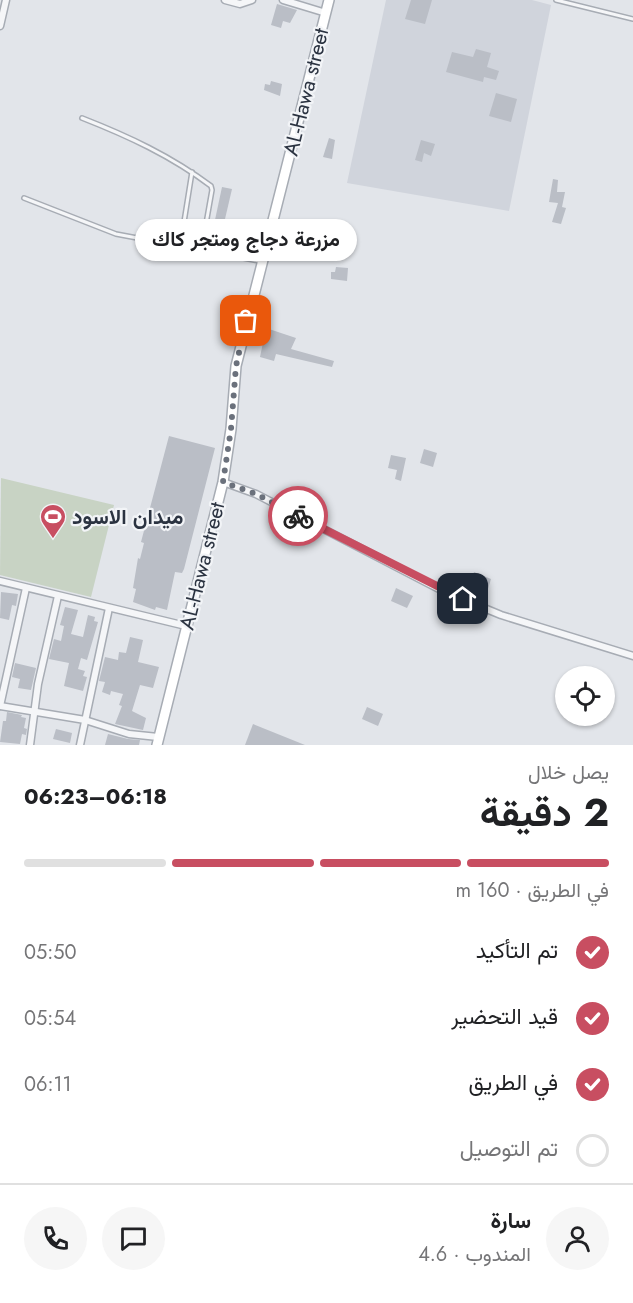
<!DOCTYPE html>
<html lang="ar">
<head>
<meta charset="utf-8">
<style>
  :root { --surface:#fff; --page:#f6f6f6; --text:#202124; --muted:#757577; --line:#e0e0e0; --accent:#c84e61 }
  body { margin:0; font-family:Jost,Vazirmatn,sans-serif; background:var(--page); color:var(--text); direction:rtl; height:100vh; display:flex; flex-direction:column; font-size:22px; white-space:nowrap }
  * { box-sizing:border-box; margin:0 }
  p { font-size:20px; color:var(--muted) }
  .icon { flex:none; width:33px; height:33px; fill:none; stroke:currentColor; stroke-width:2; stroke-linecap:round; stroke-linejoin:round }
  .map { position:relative; height:745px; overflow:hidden; direction:ltr }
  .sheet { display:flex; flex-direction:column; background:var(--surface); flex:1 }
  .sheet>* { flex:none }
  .controls { position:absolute; left:555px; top:666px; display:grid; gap:12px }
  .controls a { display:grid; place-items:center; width:60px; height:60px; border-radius:50%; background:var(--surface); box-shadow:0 2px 4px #0004; font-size:30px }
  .pin { position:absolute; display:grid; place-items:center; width:51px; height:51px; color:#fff; margin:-26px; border-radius:12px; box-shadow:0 3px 9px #0006 }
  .courier { position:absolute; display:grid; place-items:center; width:60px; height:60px; margin:-30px; border:4px solid #c84e61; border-radius:50%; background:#fff; color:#222; box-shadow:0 2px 8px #0007 }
  .bubble { position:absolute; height:42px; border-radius:21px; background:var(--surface); box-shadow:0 2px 4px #0004; font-size:20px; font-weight:700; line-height:42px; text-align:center; direction:rtl }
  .overview em { font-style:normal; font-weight:700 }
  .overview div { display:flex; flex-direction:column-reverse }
  .overview { display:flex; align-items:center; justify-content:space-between; height:102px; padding:0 24px }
  h1 { font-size:39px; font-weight:700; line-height:45px }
  .bar { display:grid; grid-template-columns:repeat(4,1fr); gap:9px 6px; align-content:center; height:72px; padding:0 24px }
  .bar i { height:8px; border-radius:4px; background:var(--line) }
  .bar .active { background:var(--accent) }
  .bar p { grid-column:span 4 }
  .line { display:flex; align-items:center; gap:15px; padding:0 24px; border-top:2px solid var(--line) }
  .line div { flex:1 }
  .round { display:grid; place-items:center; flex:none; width:63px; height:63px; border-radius:32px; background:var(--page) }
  ol { padding:0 24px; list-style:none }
  li { display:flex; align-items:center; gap:18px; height:66px }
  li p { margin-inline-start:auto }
  li .icon { padding:6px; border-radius:50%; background:var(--accent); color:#fff; stroke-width:4 }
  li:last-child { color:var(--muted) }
  li i { width:33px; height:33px; border:3px solid var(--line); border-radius:50% }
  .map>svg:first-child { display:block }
  .built { fill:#d0d4dc }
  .green { fill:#c8d3c4 }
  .building { fill:#babec6 }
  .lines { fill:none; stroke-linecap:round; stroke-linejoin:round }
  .lane-casing { stroke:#a7acb4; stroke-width:6 }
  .street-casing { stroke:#a7acb4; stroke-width:9 }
  .secondary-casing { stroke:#a7acb4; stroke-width:12 }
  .lane { stroke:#f5f6f8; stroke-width:3 }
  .street { stroke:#f5f6f8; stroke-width:6 }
  .secondary { stroke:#fff; stroke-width:9 }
  .done { stroke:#6b717c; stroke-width:6; stroke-dasharray:0 10.8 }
  .route { stroke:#c84e61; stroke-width:8 }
  .labels { text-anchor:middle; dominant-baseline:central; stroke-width:4.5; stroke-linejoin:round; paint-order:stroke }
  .street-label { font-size:21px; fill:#2b3341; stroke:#f2f4f7 }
  .poi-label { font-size:21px; font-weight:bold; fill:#2b3341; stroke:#f2f4f7; text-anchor:start }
</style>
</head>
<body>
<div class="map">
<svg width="633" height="745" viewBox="0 0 633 745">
  <rect width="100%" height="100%" fill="#e2e5ea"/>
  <polygon class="built" points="386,0 532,0 551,5 509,211 347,183"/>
  <polygon class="green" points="1,478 114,505 91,597 0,575"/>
  <g class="building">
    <polygon points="411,0 432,0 425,24 405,19"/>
    <polygon points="277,4 297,10 290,23 283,21 281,28 271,25"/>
    <polygon points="476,49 491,53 487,67 499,71 496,80 484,77 483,82 446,72 452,52 473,57"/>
    <polygon points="271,81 282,84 280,96 264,90 265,84 270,85"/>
    <polygon points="496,93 517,99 511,122 489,116"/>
    <polygon points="329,138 335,140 332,159 323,157"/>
    <polygon points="421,140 435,144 431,156 424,153 422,162 415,160"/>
    <polygon points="553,179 558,180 557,192 565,192 562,207 566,208 561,224 552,222 558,203 549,202"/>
    <polygon points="222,187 232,189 218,249 209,248"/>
    <polygon points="336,267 348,268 347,281 331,279 331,272 335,272"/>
    <polygon points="266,328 296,338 291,349 334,361 332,367 276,354 274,361 260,357"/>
    <polygon points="169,436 215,448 184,569 182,573 175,572 167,610 156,607 155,610 133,602 136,589 133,588 138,558 140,559 144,543 141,542"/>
    <polygon points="424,449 437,453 433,467 420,463"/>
    <polygon points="391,455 406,458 401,481 395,479 397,470 388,468"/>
    <polygon points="474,572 491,579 488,589 470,582"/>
    <polygon points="396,588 413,596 407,608 391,601"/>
    <polygon points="1,592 18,594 16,606 12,605 9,620 0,618"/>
    <polygon points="65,607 78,610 71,634 83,637 88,615 95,617 94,621 98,622 87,660 81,658 78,669 85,671 83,676 87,677 83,691 64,686 69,663 49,659 54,639 61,641 64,626 60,625"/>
    <polygon points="130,637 143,640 138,662 159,667 153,688 140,685 132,711 146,718 143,730 115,724 122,706 119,705 123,694 111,691 110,695 102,692 105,682 99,681 105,657 118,660 119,652 126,653"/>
    <polygon points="15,663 36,668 31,690 18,688 20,679 12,677"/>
    <polygon points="367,707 383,714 378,726 362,719"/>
    <polygon points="7,712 22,715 21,717 26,718 24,728 27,729 26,735 22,734 20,744 0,742 3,721 6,721"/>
    <polygon points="253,724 305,745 245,745"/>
    <polygon points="56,729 72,733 70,743 53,739"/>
    <polygon points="108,734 128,739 140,740 139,745 105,745"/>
  </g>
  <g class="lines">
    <defs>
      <g id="lane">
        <polyline points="556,0 633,19"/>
        <path d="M82,118C128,136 171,156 211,186L212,190L201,252"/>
        <polyline points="24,198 116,234 259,261"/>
        <polyline points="180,247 192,172"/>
      </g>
      <g id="street">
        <polyline points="225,0 240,4 252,0"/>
        <polyline points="283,0 326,13"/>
        <polyline points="0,26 6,0"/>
        <polyline points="223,482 256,494 443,591 501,615 633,656"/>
        <polyline points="0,581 186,626"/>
        <polyline points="0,706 85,720 129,734 158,737"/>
        <polyline points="0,706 26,588"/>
        <polyline points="30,745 38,684 58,596"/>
        <polyline points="80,745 109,608"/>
      </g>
      <polyline id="secondary" points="157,745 223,482 231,429 236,366 329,0"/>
    </defs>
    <use href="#lane" class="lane-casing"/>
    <use href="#street" class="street-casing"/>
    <use href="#secondary" class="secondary-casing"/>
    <use href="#lane" class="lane"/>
    <use href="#street" class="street"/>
    <use href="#secondary" class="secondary"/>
  </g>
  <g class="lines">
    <polyline class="done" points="246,321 236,366 231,429 223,482 256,494 298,516"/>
    <polyline class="route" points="298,516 463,599"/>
  </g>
  <defs>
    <symbol id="stadium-pin" viewBox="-11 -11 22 30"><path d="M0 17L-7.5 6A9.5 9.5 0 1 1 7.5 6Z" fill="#c84e61" stroke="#f2f4f7"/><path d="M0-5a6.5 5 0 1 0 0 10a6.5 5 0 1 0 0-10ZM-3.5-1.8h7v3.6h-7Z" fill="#fff"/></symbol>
  </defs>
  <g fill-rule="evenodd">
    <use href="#stadium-pin" x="38" y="502" width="30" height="40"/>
  </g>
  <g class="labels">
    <g class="street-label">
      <text transform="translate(306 92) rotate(-76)">AL-Hawa street</text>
      <text transform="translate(202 566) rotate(-76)">AL-Hawa street</text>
    </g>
    <g class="poi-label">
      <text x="72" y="517">ميدان الاسود</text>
    </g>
  </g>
</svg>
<div class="controls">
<a><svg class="icon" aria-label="locate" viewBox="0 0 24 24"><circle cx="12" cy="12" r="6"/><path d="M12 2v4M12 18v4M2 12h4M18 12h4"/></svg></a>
</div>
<div class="pin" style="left:246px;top:321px;background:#ea580c"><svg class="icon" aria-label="bag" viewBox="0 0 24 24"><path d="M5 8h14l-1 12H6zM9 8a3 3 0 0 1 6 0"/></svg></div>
<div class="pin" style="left:463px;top:599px;background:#1f2937"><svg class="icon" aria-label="home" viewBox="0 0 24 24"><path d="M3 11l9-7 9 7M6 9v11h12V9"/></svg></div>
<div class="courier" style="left:298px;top:516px"><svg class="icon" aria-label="bike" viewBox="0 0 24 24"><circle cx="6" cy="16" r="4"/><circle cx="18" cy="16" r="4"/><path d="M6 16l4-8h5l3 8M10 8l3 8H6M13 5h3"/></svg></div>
<div class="bubble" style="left:135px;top:219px;width:222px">مزرعة دجاج ومتجر كاك</div>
</div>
<section class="sheet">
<div class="overview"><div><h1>2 دقيقة</h1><p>يصل خلال</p></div><em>06:18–06:23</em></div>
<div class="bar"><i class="active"></i><i class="active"></i><i class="active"></i><i></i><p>في الطريق · 160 m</p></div>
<ol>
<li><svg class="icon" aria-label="check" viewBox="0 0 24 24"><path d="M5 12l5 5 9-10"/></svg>تم التأكيد<p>05:50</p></li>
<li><svg class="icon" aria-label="check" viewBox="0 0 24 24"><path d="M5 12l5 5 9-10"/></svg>قيد التحضير<p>05:54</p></li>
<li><svg class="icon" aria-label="check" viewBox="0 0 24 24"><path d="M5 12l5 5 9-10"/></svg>في الطريق<p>06:11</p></li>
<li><i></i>تم التوصيل</li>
</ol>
<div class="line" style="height:108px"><a class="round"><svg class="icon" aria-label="person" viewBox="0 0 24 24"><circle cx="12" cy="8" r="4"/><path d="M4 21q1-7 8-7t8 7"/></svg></a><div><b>سارة</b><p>المندوب · 4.6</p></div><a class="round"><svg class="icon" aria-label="chat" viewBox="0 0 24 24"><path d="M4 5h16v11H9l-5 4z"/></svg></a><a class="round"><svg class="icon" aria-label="phone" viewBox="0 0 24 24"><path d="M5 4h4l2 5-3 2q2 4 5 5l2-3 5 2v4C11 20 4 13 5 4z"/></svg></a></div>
</section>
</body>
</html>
